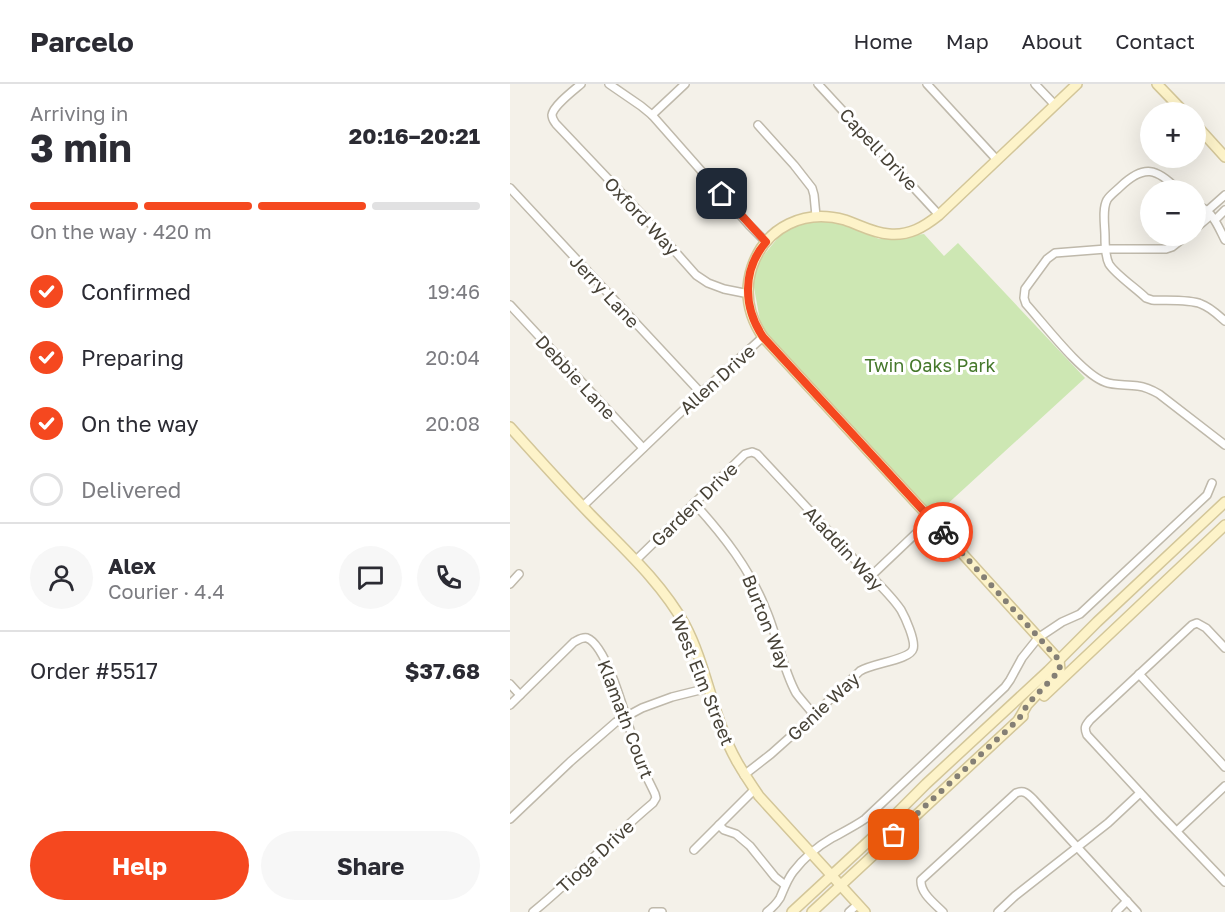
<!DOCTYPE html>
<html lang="en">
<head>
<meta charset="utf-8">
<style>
  :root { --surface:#fff; --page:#f7f7f7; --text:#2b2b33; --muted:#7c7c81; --line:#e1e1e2; --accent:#f5481f }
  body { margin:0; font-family:"Golos Text",sans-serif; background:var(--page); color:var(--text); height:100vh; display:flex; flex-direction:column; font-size:22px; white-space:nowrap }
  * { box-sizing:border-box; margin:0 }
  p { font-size:20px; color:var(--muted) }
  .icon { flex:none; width:33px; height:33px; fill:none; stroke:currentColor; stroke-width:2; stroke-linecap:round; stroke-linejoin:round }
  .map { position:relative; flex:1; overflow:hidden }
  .drawer { display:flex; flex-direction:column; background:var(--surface); width:510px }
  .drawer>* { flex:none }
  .controls { position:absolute; left:630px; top:18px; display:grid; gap:12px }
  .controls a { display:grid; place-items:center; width:66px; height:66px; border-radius:50%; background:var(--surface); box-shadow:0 6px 24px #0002; font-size:30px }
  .pin { position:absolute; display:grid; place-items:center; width:51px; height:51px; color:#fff; margin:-26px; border-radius:12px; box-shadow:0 3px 9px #0006 }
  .courier { position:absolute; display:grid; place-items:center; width:60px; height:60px; margin:-30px; border:4px solid #f5481f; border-radius:50%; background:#fff; color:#222; box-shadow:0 2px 8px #0007 }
  .overview em { font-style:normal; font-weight:700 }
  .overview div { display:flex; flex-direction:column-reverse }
  .overview { display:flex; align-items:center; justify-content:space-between; height:102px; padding:0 30px }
  h1 { font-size:39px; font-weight:700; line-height:45px }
  .bar { display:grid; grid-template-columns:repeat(4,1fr); gap:9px 6px; align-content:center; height:72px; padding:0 30px }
  .bar i { height:8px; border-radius:4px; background:var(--line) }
  .bar .on { background:var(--accent) }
  .bar p { grid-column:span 4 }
  .line { display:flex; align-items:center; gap:15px; padding:0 30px; border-top:2px solid var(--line) }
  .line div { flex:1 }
  .round { display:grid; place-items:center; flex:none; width:63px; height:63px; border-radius:32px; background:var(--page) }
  ol { padding:0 30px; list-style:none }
  li { display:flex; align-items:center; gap:18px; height:66px }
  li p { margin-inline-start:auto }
  li .icon { padding:6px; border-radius:50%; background:var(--accent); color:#fff; stroke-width:4 }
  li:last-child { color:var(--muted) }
  li i { width:33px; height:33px; border:3px solid var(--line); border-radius:50% }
  .cta { display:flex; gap:12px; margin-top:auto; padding:12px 30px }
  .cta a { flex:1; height:69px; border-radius:36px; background:var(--accent); color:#fff; font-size:24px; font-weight:700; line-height:69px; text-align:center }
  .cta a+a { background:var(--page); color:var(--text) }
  header { display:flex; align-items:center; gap:36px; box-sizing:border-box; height:84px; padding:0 30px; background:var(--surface); border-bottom:2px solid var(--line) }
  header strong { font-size:28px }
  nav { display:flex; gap:33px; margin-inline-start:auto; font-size:21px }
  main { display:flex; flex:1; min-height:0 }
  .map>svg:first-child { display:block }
  .green { fill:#cde7b3 }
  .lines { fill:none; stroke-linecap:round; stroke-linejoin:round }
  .street-casing { stroke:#bfb9ab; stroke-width:10 }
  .secondary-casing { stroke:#d3c699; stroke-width:12 }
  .street { stroke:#fff; stroke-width:7 }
  .secondary { stroke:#fdf3c9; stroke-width:9 }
  .done { stroke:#847f75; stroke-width:6; stroke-dasharray:0 10.8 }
  .route { stroke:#f5481f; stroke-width:8 }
  .labels { text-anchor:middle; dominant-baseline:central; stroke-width:6; stroke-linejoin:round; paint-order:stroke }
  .street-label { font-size:18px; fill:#474237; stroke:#fff }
  .park-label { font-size:18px; fill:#45782b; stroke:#fff }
</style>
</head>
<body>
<header>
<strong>Parcelo</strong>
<nav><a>Home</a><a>Map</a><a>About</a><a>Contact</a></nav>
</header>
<main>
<section class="drawer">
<div class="overview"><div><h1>3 min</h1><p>Arriving in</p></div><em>20:16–20:21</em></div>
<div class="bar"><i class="on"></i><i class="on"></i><i class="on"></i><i></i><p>On the way · 420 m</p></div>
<ol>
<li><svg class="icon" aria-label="check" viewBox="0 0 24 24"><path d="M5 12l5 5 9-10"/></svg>Confirmed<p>19:46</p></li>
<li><svg class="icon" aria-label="check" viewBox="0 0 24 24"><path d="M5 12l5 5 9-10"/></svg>Preparing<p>20:04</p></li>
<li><svg class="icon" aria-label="check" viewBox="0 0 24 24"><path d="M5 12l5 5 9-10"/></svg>On the way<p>20:08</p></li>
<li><i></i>Delivered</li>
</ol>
<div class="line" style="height:108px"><a class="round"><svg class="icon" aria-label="person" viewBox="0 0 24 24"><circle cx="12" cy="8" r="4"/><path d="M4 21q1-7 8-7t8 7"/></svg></a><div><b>Alex</b><p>Courier · 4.4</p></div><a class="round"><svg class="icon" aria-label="chat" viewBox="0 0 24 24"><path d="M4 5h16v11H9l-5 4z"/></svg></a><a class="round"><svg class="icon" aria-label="phone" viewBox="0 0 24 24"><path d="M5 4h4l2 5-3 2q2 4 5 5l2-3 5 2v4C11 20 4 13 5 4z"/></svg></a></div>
<div class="line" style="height:78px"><div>Order #5517</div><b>$37.68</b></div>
<div class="cta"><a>Help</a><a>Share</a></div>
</section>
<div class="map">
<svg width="715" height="828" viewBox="0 0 715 828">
  <rect width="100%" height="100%" fill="#f4f1e9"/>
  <polygon class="green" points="323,133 369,155 414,150 434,172 448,159 575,294 421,435 253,253 241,187 279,140"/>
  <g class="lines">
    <defs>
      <g id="street">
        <path d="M71,0C64,6 43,22 42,31C42,35 44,37 46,40L138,137L186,191L198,199L214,205L234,209L237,208"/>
        <polyline points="99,0 131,22 142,31 239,141 256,158"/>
        <polyline points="308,0 429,131"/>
        <polyline points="417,0 487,76"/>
        <polyline points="525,0 545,21"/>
        <polyline points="142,31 175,0"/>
        <polyline points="248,41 284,81 302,104 304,111 306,132"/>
        <polyline points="0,104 191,309"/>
        <path d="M668,106C647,84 634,80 610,103C606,107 600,111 597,116C592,125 595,142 595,152C595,161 595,172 599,180C605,190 627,205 636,214L642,216C655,217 679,215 691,220C700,223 708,231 715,237"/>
        <path d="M686,120C703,128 707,140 715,156"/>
        <polyline points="697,127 715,111"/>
        <polyline points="705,136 715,126"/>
        <polyline points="686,144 701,131"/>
        <path d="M676,152L662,163L656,165H596L545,169L537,175L515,205L514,214L516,220C534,240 572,290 595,298C605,302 617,300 628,302C636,303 642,306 649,310L715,361"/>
        <polyline points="0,221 133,364"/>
        <path d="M184,419C214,452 240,485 256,526C267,551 273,586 286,609C291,616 298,623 303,630"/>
        <polyline points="73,422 191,309 253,253"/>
        <path d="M126,476L235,370L242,368L247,370C280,405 312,440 344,475C358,490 380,509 391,526C395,533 406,557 403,565C400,576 362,579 350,587L289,645L261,670L234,691"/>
        <polyline points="361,492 421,435"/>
        <polyline points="0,500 9,490"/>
        <path d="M715,564L696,544L687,539L682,541L580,636C575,642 574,644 577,651L649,729L715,798"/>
        <polyline points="629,590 715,683"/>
        <polyline points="0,600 10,611"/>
        <path d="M0,621L64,558C68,556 72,553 77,554C99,562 120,649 128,672C132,685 139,697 145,710L146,714L143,719C101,754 65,794 23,828"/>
        <polyline points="0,735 60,678 106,638 132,624 162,613 198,604"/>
        <polyline points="209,741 244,706"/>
        <polyline points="667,747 715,702"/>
        <polyline points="184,766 209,741 214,746 226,750 240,762 265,793 275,801"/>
        <polyline points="143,828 152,828"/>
        <path d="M257,828C262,824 267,819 270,814C274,805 277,796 283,788C293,775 308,762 322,754C333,748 345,742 355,735L495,603L500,596L512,574L528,554L552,538L570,530L697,411L702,399"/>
        <polyline points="339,828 348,820"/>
        <path d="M433,828C424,819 410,809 411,796L506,709C514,706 517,709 523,715L627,828"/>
        <polyline points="488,828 505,812 598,739 630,709"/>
        <polyline points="606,828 617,817"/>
      </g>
      <g id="secondary">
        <polyline points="647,0 674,28"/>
        <polyline points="686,41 715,73"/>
        <path d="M0,343C26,372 53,402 80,430C114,465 151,498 175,541C192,573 199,610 212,644C220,669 234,690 249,712L355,828"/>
        <polyline points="534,612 715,441"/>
        <path d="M509,635L517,621L550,586L549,576L421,435L253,253C238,231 234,208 242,183C256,142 295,125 335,136C350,141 363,149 379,150C399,152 414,143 429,131L567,0"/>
        <polyline points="282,828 362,754 416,700 538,587 587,538 715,418"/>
        <polyline points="302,828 513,632"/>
      </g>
    </defs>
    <use href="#street" class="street-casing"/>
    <use href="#secondary" class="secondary-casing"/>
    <use href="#street" class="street"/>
    <use href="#secondary" class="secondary"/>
  </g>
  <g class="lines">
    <polyline class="done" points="384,751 509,635 517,621 550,586 549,576 433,448"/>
    <path class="route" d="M212,110L256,158C232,186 233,223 253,253L433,448"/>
  </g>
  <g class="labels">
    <g class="street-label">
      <text transform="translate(369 65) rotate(47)">Capell Drive</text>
      <text transform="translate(132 132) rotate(47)">Oxford Way</text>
      <text transform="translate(95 207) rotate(47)">Jerry Lane</text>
      <text transform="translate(66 293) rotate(47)">Debbie Lane</text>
      <text transform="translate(207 295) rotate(-42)">Allen Drive</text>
      <text transform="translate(184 420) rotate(-44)">Garden Drive</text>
      <text transform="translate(334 464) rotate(47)">Aladdin Way</text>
      <text transform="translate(257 538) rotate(68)">Burton Way</text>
      <text transform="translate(193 596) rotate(68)">West Elm Street</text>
      <text transform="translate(313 622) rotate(-43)">Genie Way</text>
      <text transform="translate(116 635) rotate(69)">Klamath Court</text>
      <text transform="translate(85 772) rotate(-43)">Tioga Drive</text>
    </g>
    <g class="park-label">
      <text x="420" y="281">Twin Oaks Park</text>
    </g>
  </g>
</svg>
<div class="controls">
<a>+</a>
<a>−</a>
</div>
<div class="pin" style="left:384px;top:751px;background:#ea580c"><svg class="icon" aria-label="bag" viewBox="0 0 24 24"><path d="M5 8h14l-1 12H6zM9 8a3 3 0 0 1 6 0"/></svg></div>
<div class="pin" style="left:212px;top:110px;background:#1f2937"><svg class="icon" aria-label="home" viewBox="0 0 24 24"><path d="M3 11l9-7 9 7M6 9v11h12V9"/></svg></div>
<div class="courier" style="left:433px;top:448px"><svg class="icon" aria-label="bike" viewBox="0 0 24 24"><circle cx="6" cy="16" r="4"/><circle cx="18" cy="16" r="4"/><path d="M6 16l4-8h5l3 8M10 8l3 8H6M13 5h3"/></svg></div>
</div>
</main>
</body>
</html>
